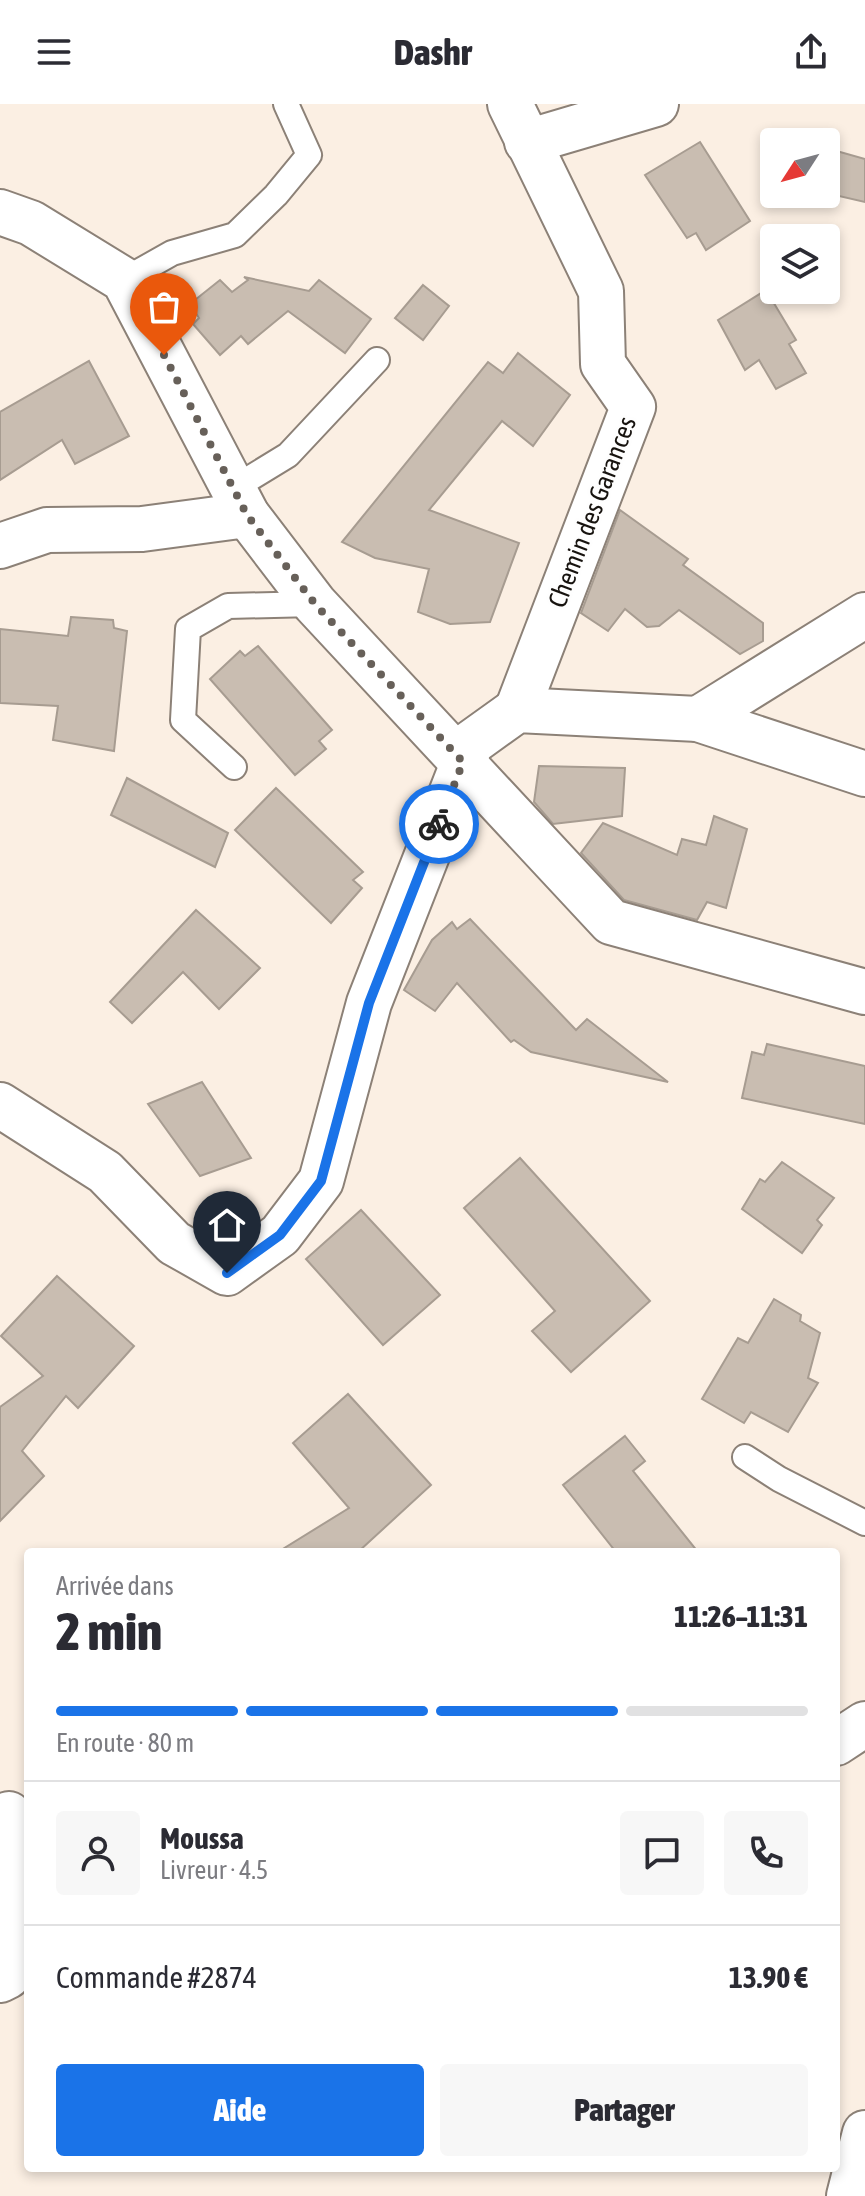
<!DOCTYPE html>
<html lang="fr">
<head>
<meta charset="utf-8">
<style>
  :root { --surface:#fff; --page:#f7f7f7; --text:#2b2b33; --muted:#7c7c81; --line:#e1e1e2; --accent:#1a73e8 }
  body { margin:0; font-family:"Asap Condensed",sans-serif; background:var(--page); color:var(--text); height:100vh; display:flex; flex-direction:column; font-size:30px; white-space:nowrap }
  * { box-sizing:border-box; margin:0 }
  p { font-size:26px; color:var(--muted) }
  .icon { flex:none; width:44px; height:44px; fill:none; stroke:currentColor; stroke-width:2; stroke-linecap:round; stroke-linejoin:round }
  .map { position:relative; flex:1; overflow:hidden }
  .drawer { position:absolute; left:24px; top:1444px; width:816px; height:624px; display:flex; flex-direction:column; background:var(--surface); border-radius:8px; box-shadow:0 4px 12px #0003 }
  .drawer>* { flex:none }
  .needle { width:52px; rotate:234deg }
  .controls { position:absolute; left:760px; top:24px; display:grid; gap:16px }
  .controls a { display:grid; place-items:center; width:80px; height:80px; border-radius:8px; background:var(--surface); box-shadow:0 4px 12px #0003; font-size:40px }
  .pin { position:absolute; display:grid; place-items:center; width:68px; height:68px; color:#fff; margin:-82px -34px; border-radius:50% 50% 50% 0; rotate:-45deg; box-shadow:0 0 8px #0007 }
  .pin .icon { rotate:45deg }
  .courier { position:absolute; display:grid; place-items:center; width:80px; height:80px; margin:-40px; border:6px solid #1a73e8; border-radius:50%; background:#fff; color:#222; box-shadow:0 2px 10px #0007 }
  .summary em { font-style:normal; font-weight:800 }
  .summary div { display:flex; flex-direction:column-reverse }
  .summary { display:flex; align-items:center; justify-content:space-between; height:136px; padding:0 32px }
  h1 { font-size:52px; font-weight:800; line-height:60px }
  .bar { display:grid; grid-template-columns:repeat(4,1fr); gap:12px 8px; align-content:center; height:96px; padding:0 32px }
  .bar i { height:10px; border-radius:6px; background:var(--line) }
  .bar .selected { background:var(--accent) }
  .bar p { grid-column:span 4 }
  .line { display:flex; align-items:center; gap:20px; padding:0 32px; border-top:2px solid var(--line) }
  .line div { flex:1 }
  .round { display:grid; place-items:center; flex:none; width:84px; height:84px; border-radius:8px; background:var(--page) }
  .cta { display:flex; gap:16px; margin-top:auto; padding:16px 32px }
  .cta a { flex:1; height:92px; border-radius:8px; background:var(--accent); color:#fff; font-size:32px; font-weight:800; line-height:92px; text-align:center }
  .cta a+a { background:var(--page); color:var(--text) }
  header { display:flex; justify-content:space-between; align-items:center; height:104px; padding:0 32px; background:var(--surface); font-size:36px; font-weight:800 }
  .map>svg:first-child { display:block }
  .building { fill:#c9bdb1; stroke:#a79c91; stroke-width:2 }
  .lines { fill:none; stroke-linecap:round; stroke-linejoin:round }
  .service-casing { stroke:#8c8177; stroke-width:28 }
  .minor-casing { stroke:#8c8177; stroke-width:48 }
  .service { stroke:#fff; stroke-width:24 }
  .minor { stroke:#fff; stroke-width:44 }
  .done { stroke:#676059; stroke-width:8; stroke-dasharray:0 14.4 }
  .route { stroke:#1a73e8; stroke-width:10 }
  .labels { text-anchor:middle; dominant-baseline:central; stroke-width:6; stroke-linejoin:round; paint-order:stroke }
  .street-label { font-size:26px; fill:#17130f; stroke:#fefefe }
</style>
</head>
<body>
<header><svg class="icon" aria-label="menu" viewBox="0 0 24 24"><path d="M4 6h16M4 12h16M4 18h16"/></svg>Dashr<svg class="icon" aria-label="share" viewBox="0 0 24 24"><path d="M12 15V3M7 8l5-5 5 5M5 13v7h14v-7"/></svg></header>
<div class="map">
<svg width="865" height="2092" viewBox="0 0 865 2092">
  <rect width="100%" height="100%" fill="#fbefe3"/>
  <g class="building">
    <polygon points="700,38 750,117 706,146 696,129 687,134 645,71"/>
    <polygon points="826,44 865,55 865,98 826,89"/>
    <polygon points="244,173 309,187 319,176 371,215 345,249 288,207 248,240 241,232 220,251 193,220 199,214 190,200 220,176 232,188 248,176"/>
    <polygon points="423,181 449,202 423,236 395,214"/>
    <polygon points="766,186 796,236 789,240 806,269 776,285 759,256 745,266 718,216"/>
    <polygon points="518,249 570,291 533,342 502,317 429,406 519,439 490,518 450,520 418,508 429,465 375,454 342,438 488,258 503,269"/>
    <polygon points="89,257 129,332 75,360 62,336 0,376 0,308"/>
    <polygon points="620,406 688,455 683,461 763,519 763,537 740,550 679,506 659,522 647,523 625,505 608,527 581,509"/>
    <polygon points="71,513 113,516 114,524 127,527 114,647 53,636 58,602 0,599 0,525 68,532"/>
    <polygon points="258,542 332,626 319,637 326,645 295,671 210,575 240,547 245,552"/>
    <polygon points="539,662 625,664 622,712 553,720 534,698"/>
    <polygon points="127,674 228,729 215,763 111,711"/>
    <polygon points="276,684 363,768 353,776 362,784 331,819 235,726"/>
    <polygon points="714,712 747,725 726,804 707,798 697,816 624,796 581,749 603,719 677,751 682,735 706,741"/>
    <polygon points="196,806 260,864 219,905 183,868 132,919 110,898"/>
    <polygon points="470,815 576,926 587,915 668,978 531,948 514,936 511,938 457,879 435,907 404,886 432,836 452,818 457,825"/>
    <polygon points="767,940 865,962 865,1020 742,994 752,948 764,951"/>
    <polygon points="202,978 251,1054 200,1072 148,1000"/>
    <polygon points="520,1054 650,1197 571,1268 532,1227 555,1207 464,1104"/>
    <polygon points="782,1058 834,1094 817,1116 822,1121 802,1149 742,1105 760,1075 765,1078"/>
    <polygon points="361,1106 440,1191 383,1241 306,1155"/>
    <polygon points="57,1172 134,1242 78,1304 66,1292 22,1347 44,1372 0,1417 0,1303 43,1272 1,1232"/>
    <polygon points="774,1195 801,1211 800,1217 820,1229 808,1274 818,1279 788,1328 751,1308 744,1319 702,1295 738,1234 748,1239"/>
    <polygon points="348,1290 431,1381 358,1448 278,1448 349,1404 293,1339"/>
    <polygon points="625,1332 645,1357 633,1367 698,1448 616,1448 563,1381"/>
  </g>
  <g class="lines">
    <defs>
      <g id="service">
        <polyline points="124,176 172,149 235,131 276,91 309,51 286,0"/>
        <polyline points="234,384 288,351 377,256"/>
        <polyline points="234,663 183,616 188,525 228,502 315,500"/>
        <polyline points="745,1353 779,1375 865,1419"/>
      </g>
      <g id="minor">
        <polyline points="510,0 601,187 603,260 633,303 517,606"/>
        <polyline points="527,38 656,0"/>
        <polyline points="0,108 31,119 124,176 247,411 315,500 611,818 865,888"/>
        <polyline points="0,442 47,426 142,425 247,411"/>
        <polyline points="698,615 865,511"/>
        <polyline points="0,1001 105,1068 174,1139 227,1169 280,1131 321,1077 369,899 471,639 517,606 698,615 865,670"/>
        <polyline points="836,1639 865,1620"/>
        <polyline points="0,1876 8,1872 9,1710"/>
        <polyline points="849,2092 865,2029"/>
      </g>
    </defs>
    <use href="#service" class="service-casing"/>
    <use href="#minor" class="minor-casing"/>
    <use href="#service" class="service"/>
    <use href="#minor" class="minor"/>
  </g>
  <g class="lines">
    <polyline class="done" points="164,251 247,411 315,500 463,658 439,720"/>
    <polyline class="route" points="227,1169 280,1131 321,1077 369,899 439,720"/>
  </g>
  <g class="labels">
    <g class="street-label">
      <text transform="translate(592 408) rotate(-69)">Chemin des Garances</text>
    </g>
  </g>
</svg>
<div class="controls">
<a><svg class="needle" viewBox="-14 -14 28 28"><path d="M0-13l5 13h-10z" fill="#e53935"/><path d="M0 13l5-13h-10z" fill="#7c7c81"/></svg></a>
<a><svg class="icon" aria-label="layers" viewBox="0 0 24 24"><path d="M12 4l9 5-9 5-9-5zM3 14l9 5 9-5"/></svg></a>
</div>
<div class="pin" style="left:164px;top:251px;background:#ea580c"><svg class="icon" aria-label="bag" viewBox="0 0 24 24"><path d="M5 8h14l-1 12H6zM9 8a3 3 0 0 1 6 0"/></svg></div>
<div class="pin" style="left:227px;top:1169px;background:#1f2937"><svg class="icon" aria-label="home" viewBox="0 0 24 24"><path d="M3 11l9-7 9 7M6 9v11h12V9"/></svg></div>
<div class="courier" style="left:439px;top:720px"><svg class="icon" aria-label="bike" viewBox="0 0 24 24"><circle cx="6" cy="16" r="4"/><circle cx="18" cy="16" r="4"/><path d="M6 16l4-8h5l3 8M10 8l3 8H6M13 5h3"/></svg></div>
<section class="drawer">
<div class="summary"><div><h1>2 min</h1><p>Arrivée dans</p></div><em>11:26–11:31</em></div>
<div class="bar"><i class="selected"></i><i class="selected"></i><i class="selected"></i><i></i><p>En route · 80 m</p></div>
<div class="line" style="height:144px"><a class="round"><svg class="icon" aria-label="person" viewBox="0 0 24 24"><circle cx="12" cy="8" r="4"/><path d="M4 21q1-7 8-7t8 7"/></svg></a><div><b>Moussa</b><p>Livreur · 4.5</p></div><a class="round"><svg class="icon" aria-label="chat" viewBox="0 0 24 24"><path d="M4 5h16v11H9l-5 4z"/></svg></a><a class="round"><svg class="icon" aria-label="phone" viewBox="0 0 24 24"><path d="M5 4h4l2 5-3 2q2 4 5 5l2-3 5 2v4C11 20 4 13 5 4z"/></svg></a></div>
<div class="line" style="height:104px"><div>Commande #2874</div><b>13.90 €</b></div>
<div class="cta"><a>Aide</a><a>Partager</a></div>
</section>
</div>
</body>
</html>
